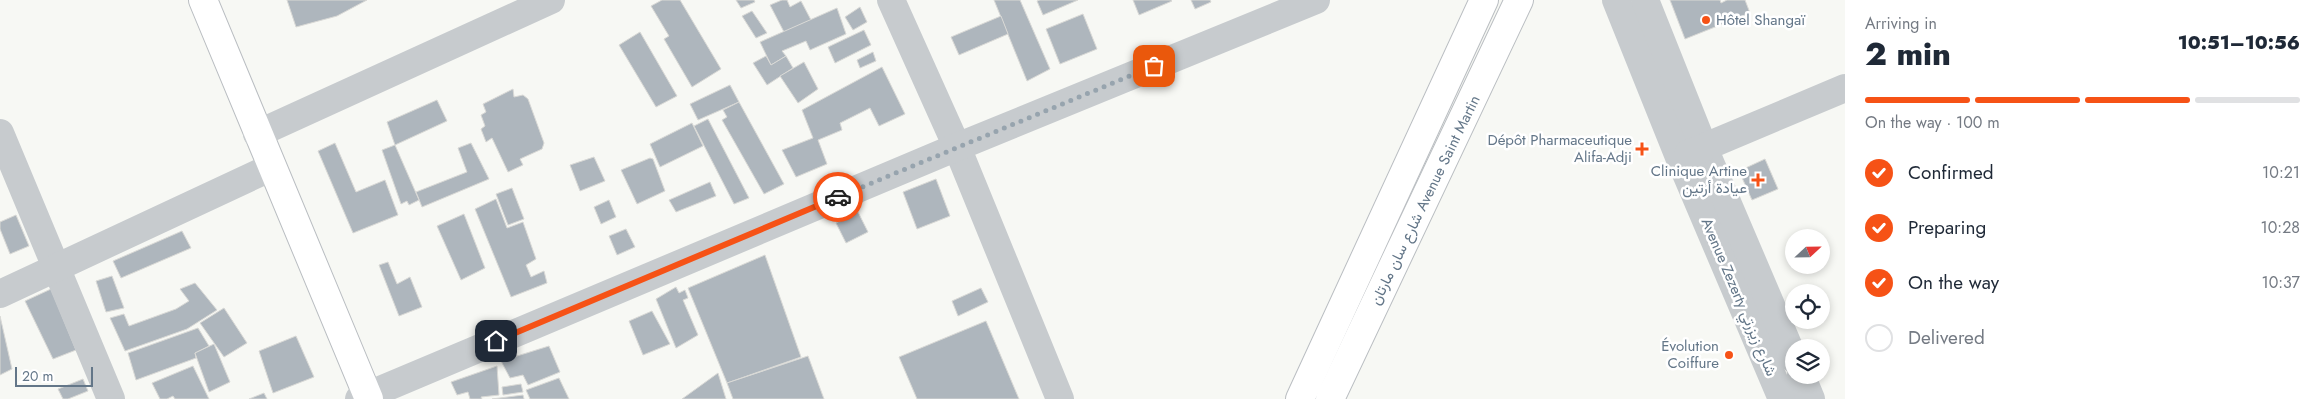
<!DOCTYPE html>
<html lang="en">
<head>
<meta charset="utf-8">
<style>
  :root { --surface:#fff; --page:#f6f6f7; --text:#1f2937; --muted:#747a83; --line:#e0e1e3; --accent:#f65216 }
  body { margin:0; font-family:Jost,Vazirmatn,sans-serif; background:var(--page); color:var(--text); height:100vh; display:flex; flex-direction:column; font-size:19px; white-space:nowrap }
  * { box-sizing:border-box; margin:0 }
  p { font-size:16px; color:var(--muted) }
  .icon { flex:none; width:28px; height:28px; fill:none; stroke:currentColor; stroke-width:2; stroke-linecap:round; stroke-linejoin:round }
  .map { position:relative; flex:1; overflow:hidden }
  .details { display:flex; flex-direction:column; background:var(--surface); width:475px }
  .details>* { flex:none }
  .needle { width:32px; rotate:68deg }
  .controls { position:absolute; left:1785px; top:229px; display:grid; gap:10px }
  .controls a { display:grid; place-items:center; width:45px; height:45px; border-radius:50%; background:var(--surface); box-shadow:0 2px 8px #0003; font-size:25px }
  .scale { position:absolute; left:15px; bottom:12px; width:78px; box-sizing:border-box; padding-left:5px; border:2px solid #637688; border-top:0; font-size:14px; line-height:18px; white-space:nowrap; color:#637688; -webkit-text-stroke:4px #fff; paint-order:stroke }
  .pin { position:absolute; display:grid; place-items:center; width:42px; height:42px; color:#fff; margin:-21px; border-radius:10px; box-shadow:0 2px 8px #0006 }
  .courier { position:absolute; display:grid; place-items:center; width:50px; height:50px; margin:-25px; border:4px solid #f65216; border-radius:50%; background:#fff; color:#222; box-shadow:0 1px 6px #0007 }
  .head em { font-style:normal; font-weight:800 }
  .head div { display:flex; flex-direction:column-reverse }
  .head { display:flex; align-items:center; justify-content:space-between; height:85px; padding:0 20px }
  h1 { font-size:32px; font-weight:800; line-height:38px }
  .bar { display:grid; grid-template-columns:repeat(4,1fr); gap:8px 5px; align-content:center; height:60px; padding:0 20px }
  .bar i { height:6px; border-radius:4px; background:var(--line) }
  .bar .active { background:var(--accent) }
  .bar p { grid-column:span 4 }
  ol { padding:0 20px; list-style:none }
  li { display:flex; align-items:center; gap:15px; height:55px }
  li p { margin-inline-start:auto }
  li .icon { padding:5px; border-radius:50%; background:var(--accent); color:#fff; stroke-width:4 }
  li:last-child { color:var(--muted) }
  li i { width:28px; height:28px; border:2px solid var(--line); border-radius:50% }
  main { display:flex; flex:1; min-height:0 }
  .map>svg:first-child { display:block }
  .building { fill:#aeb6bd; stroke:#d9d9d6 }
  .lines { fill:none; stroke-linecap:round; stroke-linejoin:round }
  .major-casing { stroke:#babec2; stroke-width:30 }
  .minor { stroke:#c7cbce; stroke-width:28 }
  .major { stroke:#fff; stroke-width:28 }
  .done { stroke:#97a4ae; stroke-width:5; stroke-dasharray:0 9 }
  .route { stroke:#f65216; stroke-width:6 }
  .poi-dot { fill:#f65216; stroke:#fff; stroke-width:2 }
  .labels { text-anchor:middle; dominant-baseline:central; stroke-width:5; stroke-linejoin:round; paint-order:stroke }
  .poi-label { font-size:15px; fill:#637688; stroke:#fff; text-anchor:end }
  .street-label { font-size:15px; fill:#637688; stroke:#fff }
</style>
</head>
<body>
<main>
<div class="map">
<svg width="1845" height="399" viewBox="0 0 1845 399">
  <rect width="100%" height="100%" fill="#f7f8f4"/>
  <g class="building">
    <polygon points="287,0 367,0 337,16 296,27"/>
    <polygon points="662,0 680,0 721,69 692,87 664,39 669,36 651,6"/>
    <polygon points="736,0 754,0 755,2 741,8"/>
    <polygon points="782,0 787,0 790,7 801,1 811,20 784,32 770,5"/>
    <polygon points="994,0 1020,0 1050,69 1027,81"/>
    <polygon points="1040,0 1078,0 1043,15 1037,1"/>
    <polygon points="1133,0 1171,0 1172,1 1139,15"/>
    <polygon points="1191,0 1210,0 1211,2 1195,9"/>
    <polygon points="1670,0 1720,0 1721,3 1727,0 1745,0 1750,13 1685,39"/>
    <polygon points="860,7 867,22 853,30 845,17"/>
    <polygon points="837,8 846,34 810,50 806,41 782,51 786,56 771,65 760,42"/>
    <polygon points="752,11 767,33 756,38 742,16"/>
    <polygon points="1083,14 1097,49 1060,64 1046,29"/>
    <polygon points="1001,16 1008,34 959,55 951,37"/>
    <polygon points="864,30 871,45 835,63 828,47"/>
    <polygon points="640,32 677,96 656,107 619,45"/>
    <polygon points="873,52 876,61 860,68 857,60"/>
    <polygon points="766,56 771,65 786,56 793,68 767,85 753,63"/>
    <polygon points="804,62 818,89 798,103 780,76"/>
    <polygon points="882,67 905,114 879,126 870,108 840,123 842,130 818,140 827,164 796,177 782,150 813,138 802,110"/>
    <polygon points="730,85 739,102 698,120 690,104"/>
    <polygon points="513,89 514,97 523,95 528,99 544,143 542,149 520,159 523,165 508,172 492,138 486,142 481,129 485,126 481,115 486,112 483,104"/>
    <polygon points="437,100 447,121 395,145 387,122"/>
    <polygon points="739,102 784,184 764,194 722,120 727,117 723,110"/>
    <polygon points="708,119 749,198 734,204 694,126"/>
    <polygon points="692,123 703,146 660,167 650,144"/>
    <polygon points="335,143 356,192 385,180 398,215 353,233 318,151"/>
    <polygon points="471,143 489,179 422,207 416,192 467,172 458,148"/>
    <polygon points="395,145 419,200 409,205 407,201 401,204 382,150"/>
    <polygon points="594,157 605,181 580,191 570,165"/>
    <polygon points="650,158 653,159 665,191 637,204 621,170"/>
    <polygon points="1765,159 1778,189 1752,200 1739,171"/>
    <polygon points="936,179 950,216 917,229 903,192"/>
    <polygon points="710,182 716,196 676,212 669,200"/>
    <polygon points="512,188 524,219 508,225 496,194"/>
    <polygon points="496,199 507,228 523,222 536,259 526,265 531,277 544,271 547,283 511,297 475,209"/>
    <polygon points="609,200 616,217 601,224 594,207"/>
    <polygon points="858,212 868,232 846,243 836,223"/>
    <polygon points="464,214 485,268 461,280 437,226"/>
    <polygon points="16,215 29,246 10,254 0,229 0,222"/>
    <polygon points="626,229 635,247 617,255 609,236"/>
    <polygon points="182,231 191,248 121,278 113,261"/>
    <polygon points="765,255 801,357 727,383 688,288"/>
    <polygon points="388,262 397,284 410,277 422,307 399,316 379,265"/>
    <polygon points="112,276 124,308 106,312 96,281"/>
    <polygon points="195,283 217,310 187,329 125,351 110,318 124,314 129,326 176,309 189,301 180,289"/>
    <polygon points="676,287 679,293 685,290 688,298 683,300 698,335 676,348 656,299"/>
    <polygon points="981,288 988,302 958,316 952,301"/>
    <polygon points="51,289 76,350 53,359 25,301"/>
    <polygon points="224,308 247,343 224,357 200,323"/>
    <polygon points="652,311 670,344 643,355 629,321"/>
    <polygon points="0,316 12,369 0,375"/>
    <polygon points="986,321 1019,399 917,399 899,357"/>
    <polygon points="198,328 209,346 195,353 196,358 136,380 128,353"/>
    <polygon points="296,336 314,377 273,393 259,351"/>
    <polygon points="214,344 230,382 209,392 195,353"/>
    <polygon points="549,346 560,372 528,385 523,375 510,378 501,361"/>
    <polygon points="808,356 824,399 733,399 727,383"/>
    <polygon points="193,366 209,399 175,399 173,396 167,399 160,399 152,383"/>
    <polygon points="497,366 499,395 481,397 482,399 470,399 468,392 457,395 451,382"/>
    <polygon points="718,373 726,399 682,399"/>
    <polygon points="559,378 569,399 530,399 526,390"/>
    <polygon points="83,379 88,391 68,399 63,399 58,389"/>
    <polygon points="521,384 523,392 503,395 502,387"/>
    <polygon points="264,393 267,399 249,399"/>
    <polygon points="523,395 524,399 492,399"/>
  </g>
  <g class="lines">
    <defs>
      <g id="major">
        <polyline points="203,0 369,399"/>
        <polyline points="1300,399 1484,0"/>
        <polyline points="1330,399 1519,0"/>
      </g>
    </defs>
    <use href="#major" class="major-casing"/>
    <g class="minor">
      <polyline points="891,0 957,147 1060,399"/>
      <polyline points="1616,0 1679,157 1782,399"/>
      <polyline points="1645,0 1704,148 1794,359"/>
      <polyline points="0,133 111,399"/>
      <polyline points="257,134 551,0"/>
      <polyline points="1688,154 1845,88"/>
      <polyline points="0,294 272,167"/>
      <polyline points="1801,375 1811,399"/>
      <polyline points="359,399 957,147 1316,0"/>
    </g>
    <use href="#major" class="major"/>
  </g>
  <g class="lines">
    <polyline class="done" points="838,197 1154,66"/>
    <polyline class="route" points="496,341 838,197"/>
  </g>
  <g class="poi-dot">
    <circle cx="1706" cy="20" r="5"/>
    <path d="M1639.5 141.5h5v5h5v5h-5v5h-5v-5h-5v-5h5z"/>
    <path d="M1755.5 172.5h5v5h5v5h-5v5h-5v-5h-5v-5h5z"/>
    <circle cx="1729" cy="355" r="5"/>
  </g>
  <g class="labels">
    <g class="poi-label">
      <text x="1716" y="20" text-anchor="start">Hôtel Shangaï</text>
      <text x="1632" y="140">Dépôt Pharmaceutique<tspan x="1632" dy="17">Alifa-Adji</tspan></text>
      <text x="1747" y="171">Clinique Artine<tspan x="1747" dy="17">عيادة أرتين</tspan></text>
      <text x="1719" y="346">Évolution<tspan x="1719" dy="17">Coiffure</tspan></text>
    </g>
    <g class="street-label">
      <text transform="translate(1425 200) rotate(-64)">شارع سان مارتان Avenue Saint Martin</text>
      <text transform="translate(1739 297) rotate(67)">Avenue Zezerty شارع زيزرتي</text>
    </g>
  </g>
</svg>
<div class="controls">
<a><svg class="needle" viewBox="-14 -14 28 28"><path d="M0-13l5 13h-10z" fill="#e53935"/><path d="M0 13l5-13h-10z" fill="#747a83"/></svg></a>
<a><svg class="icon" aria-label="locate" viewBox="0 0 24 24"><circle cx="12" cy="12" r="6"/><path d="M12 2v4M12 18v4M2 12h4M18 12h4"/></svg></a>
<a><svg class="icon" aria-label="layers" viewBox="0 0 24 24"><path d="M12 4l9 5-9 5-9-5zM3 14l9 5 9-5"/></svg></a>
</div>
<div class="scale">20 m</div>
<div class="pin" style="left:1154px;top:66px;background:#ea580c"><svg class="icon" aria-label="bag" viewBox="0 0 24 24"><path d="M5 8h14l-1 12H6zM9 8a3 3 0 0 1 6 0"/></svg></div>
<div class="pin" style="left:496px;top:341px;background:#1f2937"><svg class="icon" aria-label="home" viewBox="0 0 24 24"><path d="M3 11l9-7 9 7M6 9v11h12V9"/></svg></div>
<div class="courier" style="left:838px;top:197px"><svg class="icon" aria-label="car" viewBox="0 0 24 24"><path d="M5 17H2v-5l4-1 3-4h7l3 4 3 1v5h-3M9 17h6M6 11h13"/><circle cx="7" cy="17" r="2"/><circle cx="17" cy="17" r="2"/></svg></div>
</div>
<section class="details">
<div class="head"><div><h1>2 min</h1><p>Arriving in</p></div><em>10:51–10:56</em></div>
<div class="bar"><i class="active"></i><i class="active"></i><i class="active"></i><i></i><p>On the way · 100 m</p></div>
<ol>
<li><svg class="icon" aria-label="check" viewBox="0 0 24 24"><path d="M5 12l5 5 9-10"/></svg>Confirmed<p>10:21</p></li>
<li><svg class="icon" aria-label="check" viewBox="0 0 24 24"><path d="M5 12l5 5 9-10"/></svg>Preparing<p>10:28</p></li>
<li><svg class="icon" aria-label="check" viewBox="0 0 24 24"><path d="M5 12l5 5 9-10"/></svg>On the way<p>10:37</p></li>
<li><i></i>Delivered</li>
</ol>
</section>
</main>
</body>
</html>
